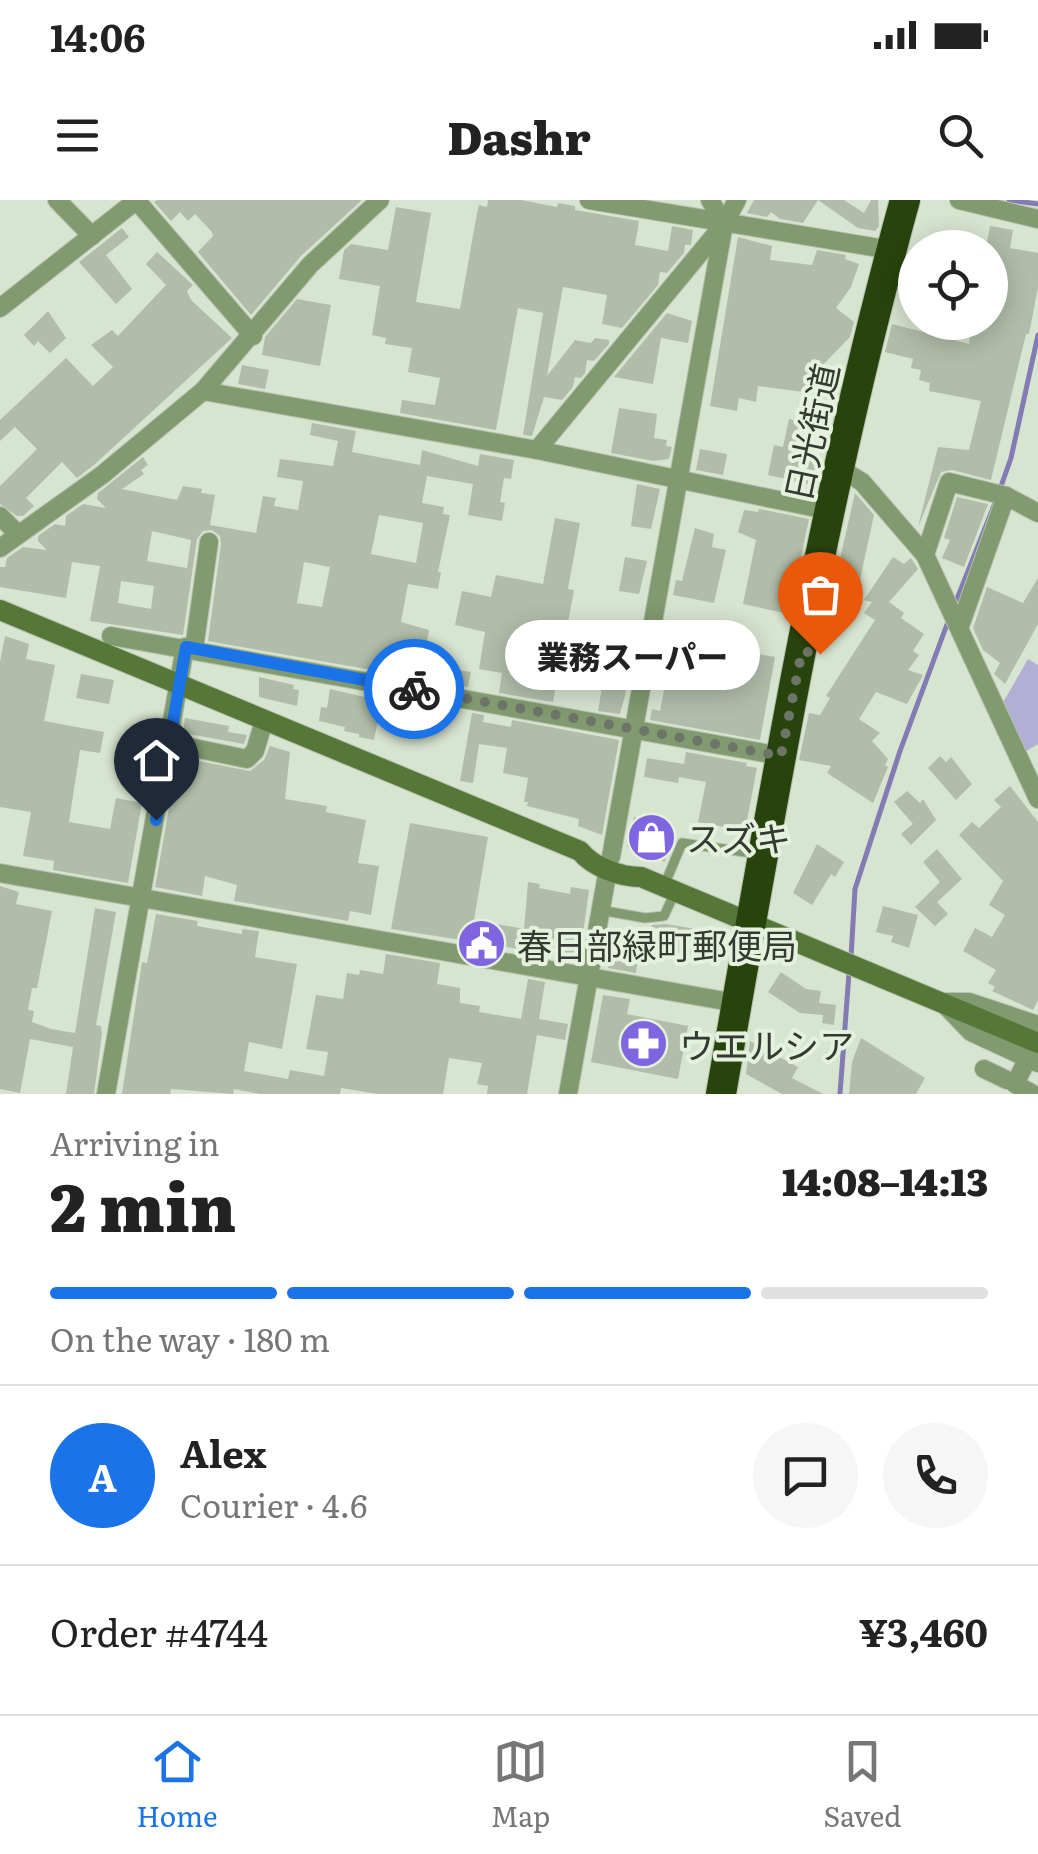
<!DOCTYPE html>
<html lang="en">
<head>
<meta charset="utf-8">
<style>
  :root { --surface:#fff; --page:#f6f6f6; --text:#222; --muted:#767676; --line:#e0e0e0; --accent:#1a73e8 }
  body { margin:0; font-family:Literata,"Noto Sans JP",serif; background:var(--page); color:var(--text); height:100vh; display:flex; flex-direction:column; font-size:38px; white-space:nowrap }
  * { box-sizing:border-box; margin:0 }
  p { font-size:32px; color:var(--muted) }
  .icon { flex:none; width:55px; height:55px; fill:none; stroke:currentColor; stroke-width:2; stroke-linecap:round; stroke-linejoin:round }
  .map { position:relative; height:894px; overflow:hidden }
  .side { display:flex; flex-direction:column; background:var(--surface); flex:1 }
  .side>* { flex:none }
  .tools { position:absolute; left:898px; top:30px; display:grid; gap:20px }
  .tools a { display:grid; place-items:center; width:110px; height:110px; border-radius:50%; background:var(--surface); box-shadow:0 5px 25px #0003; font-size:50px }
  .pin { position:absolute; display:grid; place-items:center; width:85px; height:85px; color:#fff; margin:-102px -42px; border-radius:50% 50% 50% 0; rotate:-45deg; box-shadow:0 0 10px #0007 }
  .pin .icon { rotate:45deg }
  .courier { position:absolute; display:grid; place-items:center; width:100px; height:100px; margin:-50px; border:8px solid #1a73e8; border-radius:50%; background:#fff; color:#222; box-shadow:0 2px 12px #0007 }
  .bubble { position:absolute; height:70px; border-radius:35px; background:var(--surface); box-shadow:0 5px 25px #0003; font-size:32px; font-weight:800; line-height:70px; text-align:center }
  .summary em { font-style:normal; font-weight:800 }
  .summary div { display:flex; flex-direction:column-reverse }
  .summary { display:flex; align-items:center; justify-content:space-between; height:170px; padding:0 50px }
  h1 { font-size:65px; font-weight:800; line-height:75px }
  .bar { display:grid; grid-template-columns:repeat(4,1fr); gap:15px 10px; align-content:center; height:120px; padding:0 50px }
  .bar i { height:12px; border-radius:8px; background:var(--line) }
  .bar .on { background:var(--accent) }
  .bar p { grid-column:span 4 }
  .line { display:flex; align-items:center; gap:25px; padding:0 50px; border-top:2px solid var(--line) }
  .line div { flex:1 }
  .round { display:grid; place-items:center; flex:none; width:105px; height:105px; border-radius:52px; background:var(--page) }
  .status { display:flex; justify-content:space-between; align-items:center; height:70px; padding:0 50px; background:var(--surface); direction:ltr }
  .status svg { height:28px; fill:currentColor }
  header { display:flex; justify-content:space-between; align-items:center; height:130px; padding:0 50px; background:var(--surface); font-size:45px; font-weight:800 }
  .menu { display:flex; justify-content:space-around; align-items:center; height:140px; border-top:2px solid var(--line); background:var(--surface); font-size:28px; color:var(--muted) }
  .menu a { display:grid; justify-items:center; gap:5px }
  .menu .on { color:var(--accent) }
  .map>svg:first-child { display:block }
  .green { fill:#b2aed4 }
  .lines { fill:none; stroke-linecap:round; stroke-linejoin:round }
  .stream { stroke:#827bb4; stroke-width:5 }
  .building { fill:#b1bda9; fill-rule:evenodd }
  .lane-casing { stroke:#b6c2af; stroke-width:11 }
  .street-casing { stroke:#b6c2af; stroke-width:20 }
  .secondary-casing { stroke:#b6c2af; stroke-width:22 }
  .highway-casing { stroke:#b6c2af; stroke-width:32 }
  .lane { stroke:#819a70; stroke-width:9 }
  .street { stroke:#819a70; stroke-width:18 }
  .secondary { stroke:#557738; stroke-width:20 }
  .highway { stroke:#28440d; stroke-width:30 }
  .done { stroke:#6d7568; stroke-width:10; stroke-dasharray:0 18 }
  .route { stroke:#1a73e8; stroke-width:12 }
  .labels { text-anchor:middle; dominant-baseline:central; stroke-width:8; stroke-linejoin:round; paint-order:stroke }
  .street-label { font-size:35px; fill:#343931; stroke:#e4f1dc }
  .poi-label { font-size:35px; fill:#343931; stroke:#e4f1dc; text-anchor:start }
</style>
</head>
<body>
<div class="status"><b>14:06</b><svg viewBox="0 0 49 12"><path d="M0 12V9h3v3zM5 12V6h3v6zM10 12V3h3v9zM15 12V0h3v12zM26 1h20v11H26zM47 4h2v5h-2z"/></svg></div>
<header><svg class="icon" aria-label="menu" viewBox="0 0 24 24"><path d="M4 6h16M4 12h16M4 18h16"/></svg>Dashr<svg class="icon" aria-label="search" viewBox="0 0 24 24"><circle cx="10" cy="10" r="6"/><path d="M15 15l6 6"/></svg></header>
<div class="map">
<svg width="1038" height="894" viewBox="0 0 1038 894">
  <rect width="100%" height="100%" fill="#d7e4cf"/>
  <polygon class="green" points="1028,459 1038,465 1038,544 1023,553 1001,506"/>
  <g class="lines">
    <g class="stream">
      <polyline points="1009,0 1038,4"/>
      <polyline points="999,292 1011,258 1038,135"/>
      <polyline points="955,404 995,303"/>
      <polyline points="851,757 855,689 900,551 949,419"/>
      <polyline points="840,894 849,773"/>
    </g>
  </g>
  <g class="building">
    <polygon points="157,0 362,0 301,56 251,115 198,52 213,36 212,32 195,14 188,21 180,12 171,21 154,2"/>
    <polygon points="488,0 521,0 557,7 558,3 575,6 575,10 639,21 635,45 668,51 672,26 693,30 691,45 685,45 684,53 667,73 660,72 658,85 622,128 602,124 607,95 563,87 547,176 575,140 591,143 595,138 609,140 609,144 594,161 587,160 585,173 581,178 575,177 573,187 562,200 544,197 532,236 523,235 543,113 518,108 496,230 400,213 402,200 435,205 440,178 408,172 412,148 385,144 386,138 372,135 380,86 339,79 344,50 351,44 388,50 396,7 431,13 416,102 460,109 477,13 479,5 487,7"/>
    <polygon points="754,0 844,0 864,13 871,0 878,0 879,26 875,31 858,28 818,0 803,23 780,19 771,12 767,17 747,13"/>
    <polygon points="990,26 1013,30 1010,48 1038,53 1038,87 1029,134 1026,134 991,280 952,270 941,272 918,327 938,247 969,250 981,201 929,191 930,183 919,180 921,170 911,168 913,159 885,152 892,124 969,144 972,122 990,122 990,48 986,48"/>
    <polygon points="122,28 129,37 106,55 132,89 116,104 79,62"/>
    <polygon points="738,37 772,46 770,60 812,65 817,50 846,55 845,59 859,64 851,87 836,108 854,122 850,137 815,173 836,176 833,196 758,186 756,202 739,198 737,211 710,206"/>
    <polygon points="157,52 193,85 187,91 191,100 232,138 94,265 77,278 62,262 26,298 34,306 23,316 17,316 0,304 0,286 37,249 15,227 0,241 0,220 66,158 93,186 113,167 91,145 112,130 118,136 166,85 146,64"/>
    <polygon points="297,99 331,105 320,166 262,155 265,137"/>
    <polygon points="48,111 66,138 50,153 38,141 34,146 24,135"/>
    <polygon points="667,113 692,121 688,143 661,138 653,184 614,177"/>
    <polygon points="242,165 269,170 265,189 238,184"/>
    <polygon points="619,208 657,214 654,238 667,240 666,246 672,247 669,259 653,261 611,253"/>
    <polygon points="789,219 809,224 802,255 821,260 816,286 768,275 774,245 783,247"/>
    <path d="M312,223L356,231L352,252L420,265L422,250L478,266L480,254L514,260L511,279L504,278L500,302L505,303L502,321L468,315L473,284L427,276L422,303L444,307L443,314L450,315L438,372H441L438,389L408,384L401,422L429,430L427,441L412,439L408,463L471,472L468,487L208,441L221,344L220,336L212,330L203,331L197,339L183,435L90,421L100,366L72,362L66,398L0,387V367H5L7,358L23,347L47,350L38,341V336L55,324L65,326L66,316L83,304L106,308L97,299L98,293L143,257L148,265L141,270L144,274L122,289L177,300L183,286L202,289L201,293L215,295L210,325L256,333L263,296L276,298L274,306L298,310L303,281L277,277L280,259L333,266L338,241L310,235ZM379,315L423,323L416,363L371,354ZM152,331L191,340L187,368L147,361ZM304,362L330,367L322,407L297,403ZM121,381L154,386L151,409L118,403Z"/>
    <polygon points="700,249 727,254 723,275 696,270"/>
    <polygon points="637,284 660,289 651,329 631,326"/>
    <polygon points="855,293 874,315 856,398 832,394"/>
    <polygon points="957,297 988,304 964,367 942,358 950,340 944,338"/>
    <polygon points="759,309 809,319 789,414 743,404 756,340 738,332 744,310 758,312"/>
    <polygon points="555,318 580,323 568,389 574,390 553,502 499,493 502,473 479,469 485,432 455,425 462,391 491,397 496,375 543,384"/>
    <polygon points="695,328 714,334 712,347 726,350 714,403 673,395 676,380 682,381"/>
    <polygon points="625,357 647,361 639,394 619,391"/>
    <polygon points="893,357 904,364 911,358 918,369 889,402 904,413 901,418 924,434 913,451 919,455 908,470 923,475 907,504 876,492 859,519 880,533 872,541 888,559 885,565 888,567 873,603 827,573 831,566 799,560 809,513 820,515 830,498 826,496 875,420 864,413 872,402 864,400"/>
    <polygon points="1038,378 1038,424 1005,484 994,474 1000,463 983,450 973,428 987,387 1023,403"/>
    <polygon points="5,436 29,444 26,459 55,465 44,521 104,532 100,553 80,550 69,622 110,629 116,598 142,603 128,683 53,670 54,661 23,656 31,612 0,607 0,462"/>
    <polygon points="666,438 775,457 760,540 650,520 652,509 660,511 665,485 672,486 677,455 663,453"/>
    <polygon points="605,469 631,473 620,514 598,511"/>
    <polygon points="81,474 114,480 109,504 76,498"/>
    <polygon points="259,477 294,485 293,489 299,490 297,506 259,497"/>
    <polygon points="330,489 416,509 414,523 378,520 374,540 359,537 359,534 344,531 345,527 319,521 321,507 327,508"/>
    <polygon points="472,513 484,515 483,522 511,527 512,520 619,540 602,635 578,626 579,619 527,606 528,602 524,602 528,578 503,573 507,548 479,544 473,583 460,581"/>
    <polygon points="185,518 229,526 228,532 247,535 244,544 183,533"/>
    <polygon points="270,546 290,552 285,599 327,606 326,612 366,620 358,663 379,666 371,715 350,711 348,721 234,701 237,685 205,676 202,696 155,687 178,557 250,571 264,560"/>
    <polygon points="686,552 747,563 746,566 757,568 745,631 698,622 706,582 679,577 678,583 644,577 647,558 684,564"/>
    <polygon points="940,556 946,562 951,557 972,584 956,600 928,568"/>
    <polygon points="1010,586 1038,622 1038,800 1033,810 992,791 995,787 988,783 996,770 963,751 975,728 992,737 1005,715 989,705 1003,681 959,635 972,622 979,628 1001,607 994,600"/>
    <polygon points="907,591 920,603 923,599 936,620 911,645 901,634 913,624 894,602"/>
    <polygon points="634,617 670,623 665,662 627,647"/>
    <polygon points="410,623 488,637 474,720 524,729 528,682 540,684 539,688 570,694 571,687 589,690 579,763 564,760 564,756 391,729"/>
    <polygon points="817,644 844,662 835,677 831,674 812,705 793,693"/>
    <polygon points="937,649 962,679 937,702 948,714 935,726 915,707 940,682 923,662"/>
    <polygon points="0,686 19,692 16,704 52,711 37,788 32,788 28,810 34,811 32,822 51,829 75,833 95,708 116,712 96,825 101,826 102,834 94,894 66,894 73,847 30,839 20,893 0,889"/>
    <polygon points="883,706 918,715 909,748 891,742 893,736 876,732"/>
    <polygon points="156,714 198,721 197,726 242,734 242,729 259,731 255,757 297,764 282,849 249,842 244,871 288,879 290,870 324,876 328,852 306,849 316,795 343,799 347,773 359,775 360,770 383,774 386,754 440,763 437,784 460,788 460,803 480,806 479,812 521,819 528,779 545,782 539,819 568,824 565,840 537,835 527,894 487,894 488,886 477,884 482,863 449,858 443,894 378,894 341,888 340,894 260,894 234,889 233,894 171,889 170,894 122,894 142,762 147,763"/>
    <polygon points="666,724 713,732 723,748 720,760 648,747 652,725"/>
    <polygon points="626,737 641,738 636,773 608,768 611,753 624,755"/>
    <polygon points="781,772 806,789 821,791 819,803 836,805 834,825 822,823 823,815 800,813 768,792"/>
    <polygon points="603,795 630,799 627,814 688,826 678,879 591,862"/>
    <polygon points="861,838 925,878 916,894 849,894 852,862"/>
    <polygon points="750,841 798,867 792,878 823,894 782,894 746,874"/>
  </g>
  <g class="lines">
    <defs>
      <g id="lane">
        <polyline points="664,686 682,643 759,654"/>
        <polyline points="600,710 645,718 664,716 675,692"/>
      </g>
      <g id="street">
        <polyline points="57,0 92,36"/>
        <polyline points="136,0 253,136"/>
        <polyline points="589,0 891,50"/>
        <polyline points="959,0 1038,19"/>
        <polyline points="0,108 137,0"/>
        <polyline points="203,191 537,250 831,311"/>
        <polyline points="537,250 724,24 737,0"/>
        <polyline points="839,268 862,282 925,355 1038,599"/>
        <polyline points="0,316 17,333"/>
        <polyline points="0,348 102,275 203,191 310,65 380,0"/>
        <polyline points="925,355 949,282 1006,296 1038,313"/>
        <polyline points="960,426 1006,296"/>
        <polyline points="111,436 781,556"/>
        <polyline points="194,449 209,342"/>
        <polyline points="170,543 247,559 255,551 264,521"/>
        <polyline points="611,657 724,24 710,0"/>
        <polyline points="0,673 736,803"/>
        <polyline points="942,802 969,802 1038,825"/>
        <polyline points="946,806 971,832 1038,863"/>
        <polyline points="1028,858 1015,884 1033,894"/>
        <polyline points="984,869 1007,880"/>
        <polyline points="106,894 185,447"/>
        <polyline points="568,894 608,669"/>
      </g>
      <path id="secondary" d="M0,410L580,651C593,667 620,677 641,677L1038,843"/>
      <path id="highway" d="M721,894C773,595 824,293 905,0"/>
    </defs>
    <use href="#lane" class="lane-casing"/>
    <use href="#street" class="street-casing"/>
    <use href="#secondary" class="secondary-casing"/>
    <use href="#highway" class="highway-casing"/>
    <use href="#lane" class="lane"/>
    <use href="#street" class="street"/>
    <use href="#secondary" class="secondary"/>
    <use href="#highway" class="highway"/>
  </g>
  <g class="lines">
    <polyline class="done" points="414,489 781,556 802,451 820,454"/>
    <polyline class="route" points="156,620 186,447 414,489"/>
  </g>
  <defs>
    <symbol id="shop-disc" viewBox="-11 -11 22 22"><circle r="9.5" fill="#8065e1" stroke="#e4f1dc"/><path d="M-5-2.5h2.3a2.7 3.5 0 0 1 5.4 0H5L5.5 6h-11ZM-1.5-2.5h3a1.5 2.3 0 0 0-3 0Z" fill="#fff"/></symbol>
    <symbol id="civic-disc" viewBox="-11 -11 22 22"><circle r="9.5" fill="#8065e1" stroke="#e4f1dc"/><path d="M-.6-6.5H3V-4.5H.6V-3L4-1V1h2V6H-6V1h2V-1L-.6-3ZM-1.2 2.5V6h2.4V2.5Z" fill="#fff"/></symbol>
    <symbol id="pharmacy-disc" viewBox="-11 -11 22 22"><circle r="9.5" fill="#8065e1" stroke="#e4f1dc"/><path d="M-2-6h4v4h4v4h-4v4h-4v-4h-4v-4h4Z" fill="#fff"/></symbol>
  </defs>
  <g fill-rule="evenodd">
    <use href="#shop-disc" x="624" y="610" width="55" height="55"/>
    <use href="#civic-disc" x="454" y="716" width="55" height="55"/>
    <use href="#pharmacy-disc" x="616" y="816" width="55" height="55"/>
  </g>
  <g class="labels">
    <g class="street-label">
      <text transform="translate(810 232) rotate(-78)">日光街道</text>
    </g>
    <g class="poi-label">
      <text x="686" y="637">スズキ</text>
      <text x="517" y="744">春日部緑町郵便局</text>
      <text x="679" y="844">ウエルシア</text>
    </g>
  </g>
</svg>
<div class="tools">
<a><svg class="icon" aria-label="locate" viewBox="0 0 24 24"><circle cx="12" cy="12" r="6"/><path d="M12 2v4M12 18v4M2 12h4M18 12h4"/></svg></a>
</div>
<div class="pin" style="left:820px;top:454px;background:#ea580c"><svg class="icon" aria-label="bag" viewBox="0 0 24 24"><path d="M5 8h14l-1 12H6zM9 8a3 3 0 0 1 6 0"/></svg></div>
<div class="pin" style="left:156px;top:620px;background:#1f2937"><svg class="icon" aria-label="home" viewBox="0 0 24 24"><path d="M3 11l9-7 9 7M6 9v11h12V9"/></svg></div>
<div class="courier" style="left:414px;top:489px"><svg class="icon" aria-label="bike" viewBox="0 0 24 24"><circle cx="6" cy="16" r="4"/><circle cx="18" cy="16" r="4"/><path d="M6 16l4-8h5l3 8M10 8l3 8H6M13 5h3"/></svg></div>
<div class="bubble" style="left:505px;top:420px;width:255px">業務スーパー</div>
</div>
<section class="side">
<div class="summary"><div><h1>2 min</h1><p>Arriving in</p></div><em>14:08–14:13</em></div>
<div class="bar"><i class="on"></i><i class="on"></i><i class="on"></i><i></i><p>On the way · 180 m</p></div>
<div class="line" style="height:180px"><b class="round" style="background:var(--accent);color:#fff">A</b><div><b>Alex</b><p>Courier · 4.6</p></div><a class="round"><svg class="icon" aria-label="chat" viewBox="0 0 24 24"><path d="M4 5h16v11H9l-5 4z"/></svg></a><a class="round"><svg class="icon" aria-label="phone" viewBox="0 0 24 24"><path d="M5 4h4l2 5-3 2q2 4 5 5l2-3 5 2v4C11 20 4 13 5 4z"/></svg></a></div>
<div class="line" style="height:130px"><div>Order #4744</div><b>¥3,460</b></div>
</section>
<nav class="menu">
<a class="on"><svg class="icon" aria-label="home" viewBox="0 0 24 24"><path d="M3 11l9-7 9 7M6 9v11h12V9"/></svg>Home</a>
<a><svg class="icon" aria-label="map" viewBox="0 0 24 24"><path d="M3 6l6-2 6 2 6-2v14l-6 2-6-2-6 2zM9 4v14M15 6v14"/></svg>Map</a>
<a><svg class="icon" aria-label="saved" viewBox="0 0 24 24"><path d="M7 4h10v16l-5-4-5 4z"/></svg>Saved</a>
</nav>
</body>
</html>
